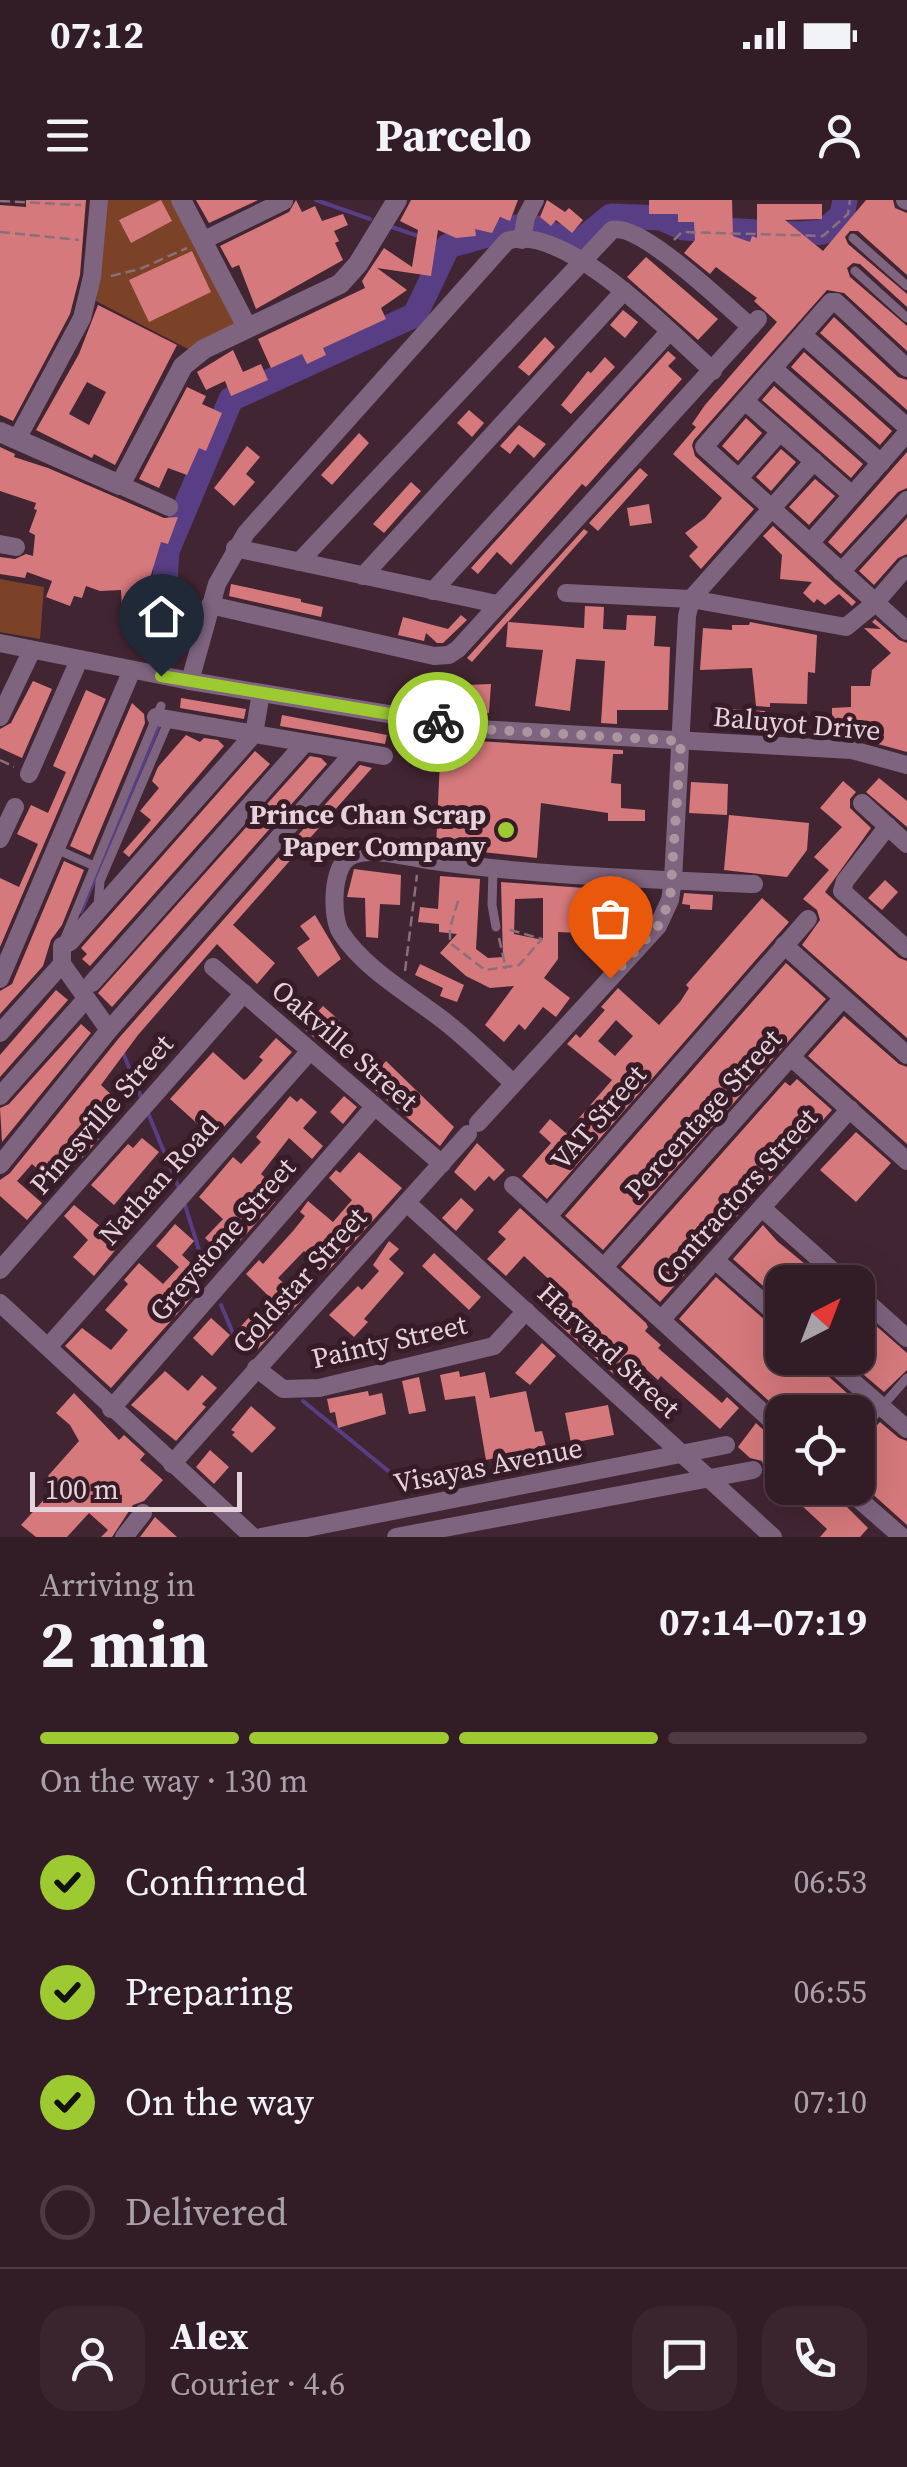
<!DOCTYPE html>
<html lang="en">
<head>
<meta charset="utf-8">
<style>
  :root { --surface:#321c26; --page:#3a252e; --text:#f1f3f6; --muted:#a8a1a7; --line:#4d3a43; --accent:#9dca30 }
  body { margin:0; font-family:"Source Serif 4",serif; background:var(--page); color:var(--text); height:100vh; display:flex; flex-direction:column; font-size:38px; white-space:nowrap }
  * { box-sizing:border-box; margin:0 }
  p { font-size:32px; color:var(--muted) }
  .icon { flex:none; width:55px; height:55px; fill:none; stroke:currentColor; stroke-width:2; stroke-linecap:round; stroke-linejoin:round }
  .map { position:relative; height:1337px; overflow:hidden }
  .details { display:flex; flex-direction:column; background:var(--surface); flex:1 }
  .details>* { flex:none }
  .needle { width:65px; rotate:42deg }
  .fabs { position:absolute; left:765px; top:1065px; display:grid; gap:20px }
  .fabs a { display:grid; place-items:center; width:110px; height:110px; border-radius:20px; background:var(--surface); box-shadow:0 10px 40px #0002,0 0 0 2px var(--line); font-size:50px }
  .scale { position:absolute; left:30px; bottom:25px; width:212px; box-sizing:border-box; padding-left:10px; border:5px solid #e6d2da; border-top:0; font-size:28px; line-height:35px; white-space:nowrap; color:#e6d2da; -webkit-text-stroke:8px #371c28; paint-order:stroke }
  .pin { position:absolute; display:grid; place-items:center; width:85px; height:85px; color:#fff; margin:-102px -42px; border-radius:50% 50% 50% 0; rotate:-45deg; box-shadow:0 0 10px #0007 }
  .pin .icon { rotate:45deg }
  .courier { position:absolute; display:grid; place-items:center; width:100px; height:100px; margin:-50px; border:8px solid #9dca30; border-radius:50%; background:#fff; color:#222; box-shadow:0 2px 12px #0007 }
  .headline em { font-style:normal; font-weight:700 }
  .headline div { display:flex; flex-direction:column-reverse }
  .headline { display:flex; align-items:center; justify-content:space-between; height:170px; padding:0 40px }
  h1 { font-size:65px; font-weight:700; line-height:75px }
  .bar { display:grid; grid-template-columns:repeat(4,1fr); gap:15px 10px; align-content:center; height:120px; padding:0 40px }
  .bar i { height:12px; border-radius:8px; background:var(--line) }
  .bar .selected { background:var(--accent) }
  .bar p { grid-column:span 4 }
  .line { display:flex; align-items:center; gap:25px; padding:0 40px; border-top:2px solid var(--line) }
  .line div { flex:1 }
  .round { display:grid; place-items:center; flex:none; width:105px; height:105px; border-radius:30px; background:var(--page) }
  ol { padding:0 40px; list-style:none }
  li { display:flex; align-items:center; gap:30px; height:110px }
  li p { margin-inline-start:auto }
  li .icon { padding:10px; border-radius:50%; background:var(--accent); color:#111; stroke-width:4 }
  li:last-child { color:var(--muted) }
  li i { width:55px; height:55px; border:5px solid var(--line); border-radius:50% }
  .status { display:flex; justify-content:space-between; align-items:center; height:70px; padding:0 50px; background:var(--surface); direction:ltr }
  .status svg { height:28px; fill:currentColor }
  header { display:flex; justify-content:space-between; align-items:center; height:130px; padding:0 40px; background:var(--surface); font-size:45px; font-weight:700 }
  .map>svg:first-child { display:block }
  .green { fill:#7b4227 }
  .lines { fill:none; stroke-linecap:round; stroke-linejoin:round }
  .stream { stroke:#583e85; stroke-width:4 }
  .river { stroke:#583e85; stroke-width:25 }
  .building { fill:#d6797c; fill-rule:evenodd }
  .path { stroke:#89707a; stroke-width:2.5; stroke-dasharray:10 5; stroke-linecap:butt }
  .service { stroke:#7e647f; stroke-width:9 }
  .minor { stroke:#7e647f; stroke-width:18 }
  .tertiary { stroke:#7e647f; stroke-width:20 }
  .done { stroke:#ad959f; stroke-width:10; stroke-dasharray:0 18 }
  .route { stroke:#9dca30; stroke-width:12 }
  .poi-dot { fill:#9dca30; stroke:#371c28; stroke-width:4 }
  .labels { text-anchor:middle; dominant-baseline:central; stroke-width:10; stroke-linejoin:round; paint-order:stroke }
  .street-label { font-size:28px; fill:#e6d2da; stroke:#371c28 }
  .poi-label { font-size:28px; font-weight:bold; fill:#e6d2da; stroke:#371c28; text-anchor:end }
</style>
</head>
<body>
<div class="status"><b>07:12</b><svg viewBox="0 0 49 12"><path d="M0 12V9h3v3zM5 12V6h3v6zM10 12V3h3v9zM15 12V0h3v12zM26 1h20v11H26zM47 4h2v5h-2z"/></svg></div>
<header><svg class="icon" aria-label="menu" viewBox="0 0 24 24"><path d="M4 6h16M4 12h16M4 18h16"/></svg>Parcelo<svg class="icon" aria-label="person" viewBox="0 0 24 24"><circle cx="12" cy="8" r="4"/><path d="M4 21q1-7 8-7t8 7"/></svg></header>
<div class="map">
<svg width="907" height="1337" viewBox="0 0 907 1337">
  <rect width="100%" height="100%" fill="#422532"/>
  <g class="green">
    <polygon points="105,0 175,0 237,124 188,149 96,101"/>
    <polygon points="0,379 44,387 40,439 0,432"/>
  </g>
  <g class="lines">
    <g class="stream">
      <polyline points="316,0 370,19"/>
      <polyline points="389,26 418,36"/>
      <polyline points="432,40 448,46"/>
      <polyline points="81,712 160,523"/>
      <polyline points="122,850 141,897"/>
      <polyline points="148,913 178,986"/>
      <polyline points="184,1002 205,1069"/>
      <polyline points="221,1105 238,1145"/>
      <polyline points="303,1201 403,1283"/>
    </g>
    <g class="river">
      <polyline points="537,28 577,44 611,16 661,18 684,28 798,34 823,32 842,15 845,0"/>
      <polyline points="160,458 167,351 231,199 415,115 448,46 516,27"/>
    </g>
  </g>
  <g class="building">
    <polygon points="26,0 86,0 80,75 70,114 13,221 0,215 0,5 26,7"/>
    <polygon points="161,0 172,21 131,43 119,20"/>
    <polygon points="196,0 258,0 209,23"/>
    <polygon points="296,0 302,12 315,6 322,21 343,14 348,25 334,31 339,41 335,43 343,60 256,109 239,65 232,68 220,46 289,12"/>
    <polygon points="411,0 518,0 510,21 500,17 492,33 475,29 476,36 456,38 438,30 431,76 377,68 407,90 381,108 386,119 323,148 326,155 307,164 302,154 271,168 258,139 365,88 362,81 384,48 412,67 418,30 400,21"/>
    <polygon points="547,0 565,12 569,8 583,20 572,33 556,20 551,26 540,17"/>
    <polygon points="649,0 732,0 733,36 750,42 752,36 757,38 757,4 822,4 822,19 785,20 823,51 866,0 893,0 895,8 907,13 907,75 858,31 850,31 845,37 848,44 907,94 907,107 860,64 853,63 847,68 850,77 907,126 907,151 844,93 827,90 694,240 692,245 695,256 754,309 701,369 689,356 698,347 685,333 705,318 722,298 673,254 696,227 692,224 705,205 777,122 754,101 757,98 716,67 710,74 684,53 695,40 694,22 678,22 678,14 649,14"/>
    <polygon points="192,51 211,92 149,122 129,80"/>
    <polygon points="646,57 718,119 698,140 627,77"/>
    <path d="M98,105L177,145L115,265L94,254L92,258L36,230L79,154ZM87,182L106,192L89,225L69,214Z"/>
    <polygon points="623,110 638,122 625,138 610,125"/>
    <polygon points="834,117 898,177 907,180 907,210 820,133"/>
    <polygon points="545,137 555,147 529,176 518,167"/>
    <polygon points="233,150 243,172 261,164 268,180 231,196 225,181 206,190 197,172"/>
    <polygon points="668,151 676,158 668,166 682,179 586,287 582,284 511,365 497,352 478,374 471,368"/>
    <polygon points="804,152 892,231 880,245 791,167"/>
    <polygon points="605,157 615,167 571,214 561,205 588,171 591,173"/>
    <polygon points="774,186 863,264 851,278 762,200"/>
    <polygon points="187,187 206,196 202,204 222,213 206,251 199,248 187,275 168,268 159,288 139,279"/>
    <polygon points="469,210 484,223 472,237 457,223"/>
    <polygon points="746,218 762,233 738,261 722,246"/>
    <polygon points="519,225 546,244 534,258 518,244 510,254 500,246"/>
    <polygon points="359,233 369,243 332,285 321,275"/>
    <polygon points="247,246 260,257 246,274 255,282 234,306 214,288"/>
    <polygon points="0,247 15,254 14,257 48,268 164,318 178,317 168,344 161,342 144,398 140,397 141,410 122,410 121,390 100,391 86,386 82,398 74,396 70,406 46,397 52,381 27,372 25,378 0,374 0,357 15,359 26,354 33,356 35,335 29,332 37,310 34,309 36,303 0,291"/>
    <polygon points="781,249 796,262 771,291 756,277"/>
    <polygon points="907,252 907,288 898,292 841,354 828,342"/>
    <polygon points="640,268 648,275 598,331 589,323"/>
    <polygon points="815,279 835,296 809,325 789,307"/>
    <polygon points="411,282 421,291 384,333 373,324"/>
    <polygon points="649,304 652,323 630,326 627,308"/>
    <polygon points="907,318 907,354 898,358 874,385 859,371"/>
    <polygon points="773,326 833,382 856,402 852,406 839,394 825,405 817,399 814,403 803,393 812,382 780,379 782,355 763,336"/>
    <polygon points="584,329 588,332 508,422 584,428 585,406 604,407 603,429 626,430 627,415 656,416 654,446 670,447 668,510 617,510 617,524 601,523 605,461 576,459 570,511 535,506 543,450 506,447 508,421 472,462 467,458"/>
    <polygon points="231,384 301,399 301,402 323,407 321,417 229,396"/>
    <polygon points="461,415 467,420 443,443 437,443 426,433 424,441 398,435 403,417 448,429"/>
    <polygon points="875,419 899,440 907,443 907,552 867,541 870,532 856,532 855,519 832,520 832,508 851,507 851,486 870,486 872,470 891,453 864,428 881,429 872,422"/>
    <polygon points="750,422 817,435 815,473 808,472 807,504 770,503 770,507 756,506 752,468 700,470 703,428 732,430 732,425 749,425"/>
    <polygon points="33,481 52,489 22,558 0,548 0,529 11,523"/>
    <polygon points="491,484 489,513 464,509 466,485"/>
    <polygon points="86,490 106,499 0,747 0,678 19,687 38,644 17,634 31,605 48,613 66,572 53,566"/>
    <polygon points="181,498 246,509 244,519 180,508"/>
    <polygon points="132,503 144,514 145,523 90,655 70,646"/>
    <polygon points="732,509 765,511 765,530 731,528"/>
    <polygon points="282,515 387,535 385,544 280,526"/>
    <polygon points="186,535 200,542 204,538 218,540 224,546 129,657 123,652 151,620 140,611 159,588 152,581 158,567"/>
    <polygon points="442,536 477,541 623,550 623,554 613,554 611,583 621,584 621,608 645,610 645,621 608,621 608,613 541,603 537,658 436,647 440,560 412,557 413,541 441,544"/>
    <polygon points="255,551 270,564 90,766 82,759 87,754 81,748"/>
    <polygon points="310,556 321,558 327,564 112,807 98,793"/>
    <polygon points="360,565 372,568 233,725 275,763 257,784 217,744 138,835 101,885 119,902 91,932 99,939 57,986 32,964 17,981 42,1003 27,1020 0,996 0,980 10,973 119,838"/>
    <polygon points="879,578 907,601 907,627 866,592"/>
    <polygon points="843,581 856,592 850,599 850,608 871,628 825,692 899,758 907,761 907,838 802,745 820,720 817,710 803,699 829,670 814,657 842,627 820,608"/>
    <polygon points="691,582 728,584 727,615 689,613"/>
    <polygon points="729,615 809,623 807,650 787,677 724,670"/>
    <polygon points="64,661 84,670 62,725 51,740 43,766 0,814 0,791 12,784"/>
    <polygon points="354,669 401,675 400,705 380,704 378,738 366,737 365,698 347,697"/>
    <path d="M440,676L480,679L476,749L488,758L503,757L501,682L585,688L584,698L598,699L597,722L602,724L596,739L578,733L558,732V759L544,778L570,798L556,817L543,807L525,830L519,824L504,842L485,825L514,786L490,788L466,776L440,753L457,734L439,732V724L418,722L420,707L438,709ZM543,698V740L514,734L515,699Z"/>
    <polygon points="885,680 898,692 882,710 868,698"/>
    <polygon points="684,693 713,695 712,710 690,709 690,705 682,704"/>
    <path d="M762,698L789,722L547,999L522,976L551,943L539,932L550,919L566,933L612,880L567,844L576,834L580,838L605,810L601,807L618,788L659,825L680,802L689,788L686,785ZM616,820L633,836L615,856L598,841Z"/>
    <polygon points="315,715 341,759 318,777 297,748 310,739 300,726"/>
    <polygon points="786,763 826,799 603,1050 565,1016"/>
    <polygon points="420,764 464,785 457,802 440,796 443,788 415,775"/>
    <polygon points="56,790 68,800 0,877 0,855"/>
    <polygon points="323,806 340,821 320,843 303,828"/>
    <polygon points="844,816 899,864 907,867 907,944 808,856"/>
    <polygon points="81,824 91,833 2,942 0,908 9,904"/>
    <polygon points="276,838 292,852 202,951 188,938 200,926 170,899 213,852 244,880 247,878 263,860 259,857"/>
    <polygon points="386,861 454,927 440,946 367,883"/>
    <polygon points="797,879 832,910 660,1102 621,1067 785,882 790,886"/>
    <polygon points="290,896 297,902 301,898 317,912 303,928 323,946 312,959 289,938 261,974 278,989 271,998 275,1002 240,1041 237,1038 222,1054 205,1038 223,1019 199,997 233,957 241,964 261,942 256,937"/>
    <polygon points="344,896 357,907 343,924 330,912"/>
    <polygon points="856,932 891,963 856,1002 820,970"/>
    <polygon points="142,938 159,952 114,1005 91,985 128,944 133,948"/>
    <polygon points="477,943 505,970 494,981 489,976 475,991 454,972"/>
    <polygon points="359,952 402,988 328,1071 304,1051 278,1078 302,1100 288,1115 246,1074 259,1060 263,1064 293,1031 305,1016 300,1012 308,1001 333,1022 352,1000 329,978 336,970 340,973"/>
    <polygon points="461,998 474,1010 456,1031 442,1018"/>
    <polygon points="74,1005 121,1043 94,1076 73,1057 88,1040 64,1016"/>
    <polygon points="520,1008 646,1123 648,1127 645,1131 661,1145 658,1148 722,1203 727,1197 739,1208 720,1229 661,1176 658,1180 636,1160 619,1179 555,1121 573,1102 524,1056 506,1076 487,1059 506,1039 498,1032"/>
    <polygon points="175,1024 194,1041 182,1055 198,1070 191,1078 195,1081 189,1088 195,1094 111,1188 65,1146 82,1128 111,1150 128,1130 105,1110 128,1084 124,1080 139,1063 163,1084 179,1067 156,1046"/>
    <polygon points="763,1025 777,1041 827,1082 782,1082 782,1103 733,1059"/>
    <polygon points="389,1041 399,1049 389,1059 404,1073 364,1119 368,1122 354,1137 329,1115 358,1086 362,1090 379,1071 373,1065"/>
    <polygon points="434,1053 481,1097 469,1110 422,1066"/>
    <polygon points="716,1077 774,1128 782,1131 782,1158 814,1158 818,1167 867,1211 858,1222 858,1212 781,1212 679,1119"/>
    <polygon points="858,1110 907,1153 907,1170 884,1192 844,1158 858,1158"/>
    <polygon points="253,1113 274,1132 258,1149 252,1143 249,1147 234,1134"/>
    <polygon points="211,1118 230,1135 212,1156 193,1138"/>
    <polygon points="542,1143 556,1156 530,1185 515,1173"/>
    <polygon points="165,1171 188,1191 202,1175 217,1188 202,1204 206,1207 176,1241 131,1205"/>
    <polygon points="459,1171 460,1177 485,1172 490,1198 526,1191 535,1232 542,1231 546,1246 486,1260 475,1196 445,1200 440,1175"/>
    <polygon points="419,1177 426,1211 409,1214 402,1181"/>
    <polygon points="368,1191 369,1196 382,1193 386,1214 338,1228 335,1212 330,1213 327,1199"/>
    <polygon points="74,1193 119,1240 124,1235 145,1254 140,1260 163,1280 144,1301 133,1305 112,1337 101,1337 108,1330 89,1313 67,1337 36,1337 21,1325 57,1285 48,1276 79,1241 70,1225 56,1213"/>
    <polygon points="608,1205 614,1235 571,1243 565,1213"/>
    <polygon points="251,1206 276,1228 252,1253 232,1235 235,1232 231,1230"/>
    <polygon points="880,1222 899,1238 907,1241 907,1325 858,1281 858,1242 864,1239"/>
    <polygon points="756,1223 771,1237 767,1241 782,1255 782,1286 765,1270 762,1261 750,1258 738,1247"/>
    <polygon points="210,1250 229,1267 214,1284 196,1267"/>
    <polygon points="783,1288 834,1288 837,1297 868,1328 860,1337 820,1337 827,1329"/>
    <polygon points="155,1317 177,1337 140,1337"/>
  </g>
  <g class="lines">
    <g class="path">
      <polyline points="0,1 81,5"/>
      <polyline points="0,32 79,40"/>
      <polyline points="674,40 682,32 823,36 848,14 850,0"/>
      <polyline points="111,76 140,69 187,48"/>
      <polyline points="0,560 14,567"/>
      <polyline points="458,701 450,728 450,743 485,770 519,765 542,739 507,729"/>
      <polyline points="499,738 506,769"/>
      <polyline points="405,771 417,675"/>
    </g>
    <g class="service">
      <polyline points="853,38 907,86"/>
      <polyline points="855,71 907,118"/>
      <polyline points="56,649 92,665"/>
      <polyline points="493,669 492,705 496,727"/>
      <polyline points="98,706 100,681 169,520"/>
      <polyline points="63,743 161,506"/>
      <polyline points="858,1234 907,1178"/>
    </g>
    <g class="minor">
      <polyline points="905,0 907,1"/>
      <polyline points="522,40 526,17 535,0"/>
      <polyline points="202,41 284,1"/>
      <polyline points="803,135 907,227"/>
      <polyline points="907,168 836,102 831,102 704,247 907,431"/>
      <polyline points="774,169 881,263"/>
      <polyline points="745,201 852,295"/>
      <polyline points="17,239 82,118 92,77 99,0"/>
      <polyline points="739,278 780,232"/>
      <polyline points="120,285 169,307"/>
      <polyline points="810,343 907,233"/>
      <polyline points="0,344 16,347"/>
      <polyline points="235,348 497,404"/>
      <path d="M299,362L612,30C641,22 726,106 751,127"/>
      <polyline points="841,372 907,300"/>
      <polyline points="363,376 624,91"/>
      <polyline points="433,391 669,132"/>
      <polyline points="566,393 691,399 846,427 875,403 907,366"/>
      <polyline points="210,405 434,456 449,455 458,449 758,119"/>
      <polyline points="0,443 190,481 478,529 852,550 907,565"/>
      <path d="M190,481L217,384L246,333L507,41C564,21 673,135 713,171"/>
      <polyline points="0,517 32,450"/>
      <polyline points="156,517 384,556"/>
      <polyline points="29,574 79,460"/>
      <polyline points="862,603 907,644"/>
      <polyline points="888,626 845,681 842,691 907,749"/>
      <polyline points="0,639 15,607"/>
      <polyline points="784,745 907,855"/>
      <polyline points="213,767 442,964"/>
      <polyline points="0,779 132,470"/>
      <polyline points="92,783 305,543"/>
      <polyline points="109,830 62,764 62,746 70,742 254,534 261,493"/>
      <polyline points="0,833 62,764"/>
      <polyline points="791,857 907,961"/>
      <path d="M513,883C489,861 466,837 439,817C406,792 365,769 341,733C331,718 331,665 351,656C372,646 411,658 434,661C539,676 647,679 754,684"/>
      <polyline points="0,896 86,799"/>
      <polyline points="478,923 658,726 670,700 673,680 687,416 691,399 814,261"/>
      <polyline points="0,965 109,830 355,551"/>
      <polyline points="513,985 782,1230"/>
      <polyline points="407,1003 773,1337"/>
      <polyline points="762,1008 845,1082"/>
      <polyline points="548,1016 808,719"/>
      <polyline points="715,1060 782,1119"/>
      <polyline points="604,1067 843,798"/>
      <polyline points="0,1070 244,793"/>
      <polyline points="858,1094 907,1138"/>
      <polyline points="0,1103 253,1337"/>
      <polyline points="662,1119 850,909"/>
      <polyline points="48,1147 310,851"/>
      <polyline points="826,1158 907,1229"/>
      <polyline points="256,1168 283,1189 319,1188 494,1146 526,1111"/>
      <polyline points="111,1209 375,906"/>
      <polyline points="172,1264 468,934"/>
      <polyline points="846,1288 902,1337"/>
      <polyline points="124,1337 143,1313"/>
      <polyline points="261,1337 726,1245"/>
      <polyline points="396,1337 753,1270"/>
    </g>
    <g class="tertiary">
      <polyline points="181,0 247,127"/>
      <polyline points="0,232 120,285 183,166 204,149 340,84 358,64 397,0"/>
    </g>
  </g>
  <g class="lines">
    <polyline class="done" points="438,522 478,529 681,541 670,700 658,726 610,778"/>
    <polyline class="route" points="161,476 438,522"/>
  </g>
  <circle class="poi-dot" cx="506" cy="630" r="10"/>
  <g class="labels">
    <g class="street-label">
      <text transform="translate(797 523) rotate(5)">Baluyot Drive</text>
      <text transform="translate(345 845) rotate(41)">Oakville Street</text>
      <text transform="translate(101 914) rotate(-49)">Pinesville Street</text>
      <text transform="translate(703 914) rotate(-48)">Percentage Street</text>
      <text transform="translate(598 917) rotate(-49)">VAT Street</text>
      <text transform="translate(158 980) rotate(-48)">Nathan Road</text>
      <text transform="translate(736 996) rotate(-48)">Contractors Street</text>
      <text transform="translate(222 1039) rotate(-49)">Greystone Street</text>
      <text transform="translate(299 1080) rotate(-48)">Goldstar Street</text>
      <text transform="translate(389 1141) rotate(-13)">Painty Street</text>
      <text transform="translate(609 1150) rotate(43)">Harvard Street</text>
      <text transform="translate(488 1265) rotate(-11)">Visayas Avenue</text>
    </g>
    <g class="poi-label">
      <text x="486" y="614">Prince Chan Scrap<tspan x="486" dy="32">Paper Company</tspan></text>
    </g>
  </g>
</svg>
<div class="fabs">
<a><svg class="needle" viewBox="-14 -14 28 28"><path d="M0-13l5 13h-10z" fill="#e53935"/><path d="M0 13l5-13h-10z" fill="#a8a1a7"/></svg></a>
<a><svg class="icon" aria-label="locate" viewBox="0 0 24 24"><circle cx="12" cy="12" r="6"/><path d="M12 2v4M12 18v4M2 12h4M18 12h4"/></svg></a>
</div>
<div class="scale">100 m</div>
<div class="pin" style="left:610px;top:778px;background:#ea580c"><svg class="icon" aria-label="bag" viewBox="0 0 24 24"><path d="M5 8h14l-1 12H6zM9 8a3 3 0 0 1 6 0"/></svg></div>
<div class="pin" style="left:161px;top:476px;background:#1f2937"><svg class="icon" aria-label="home" viewBox="0 0 24 24"><path d="M3 11l9-7 9 7M6 9v11h12V9"/></svg></div>
<div class="courier" style="left:438px;top:522px"><svg class="icon" aria-label="bike" viewBox="0 0 24 24"><circle cx="6" cy="16" r="4"/><circle cx="18" cy="16" r="4"/><path d="M6 16l4-8h5l3 8M10 8l3 8H6M13 5h3"/></svg></div>
</div>
<section class="details">
<div class="headline"><div><h1>2 min</h1><p>Arriving in</p></div><em>07:14–07:19</em></div>
<div class="bar"><i class="selected"></i><i class="selected"></i><i class="selected"></i><i></i><p>On the way · 130 m</p></div>
<ol>
<li><svg class="icon" aria-label="check" viewBox="0 0 24 24"><path d="M5 12l5 5 9-10"/></svg>Confirmed<p>06:53</p></li>
<li><svg class="icon" aria-label="check" viewBox="0 0 24 24"><path d="M5 12l5 5 9-10"/></svg>Preparing<p>06:55</p></li>
<li><svg class="icon" aria-label="check" viewBox="0 0 24 24"><path d="M5 12l5 5 9-10"/></svg>On the way<p>07:10</p></li>
<li><i></i>Delivered</li>
</ol>
<div class="line" style="height:180px"><a class="round"><svg class="icon" aria-label="person" viewBox="0 0 24 24"><circle cx="12" cy="8" r="4"/><path d="M4 21q1-7 8-7t8 7"/></svg></a><div><b>Alex</b><p>Courier · 4.6</p></div><a class="round"><svg class="icon" aria-label="chat" viewBox="0 0 24 24"><path d="M4 5h16v11H9l-5 4z"/></svg></a><a class="round"><svg class="icon" aria-label="phone" viewBox="0 0 24 24"><path d="M5 4h4l2 5-3 2q2 4 5 5l2-3 5 2v4C11 20 4 13 5 4z"/></svg></a></div>
</section>
</body>
</html>
